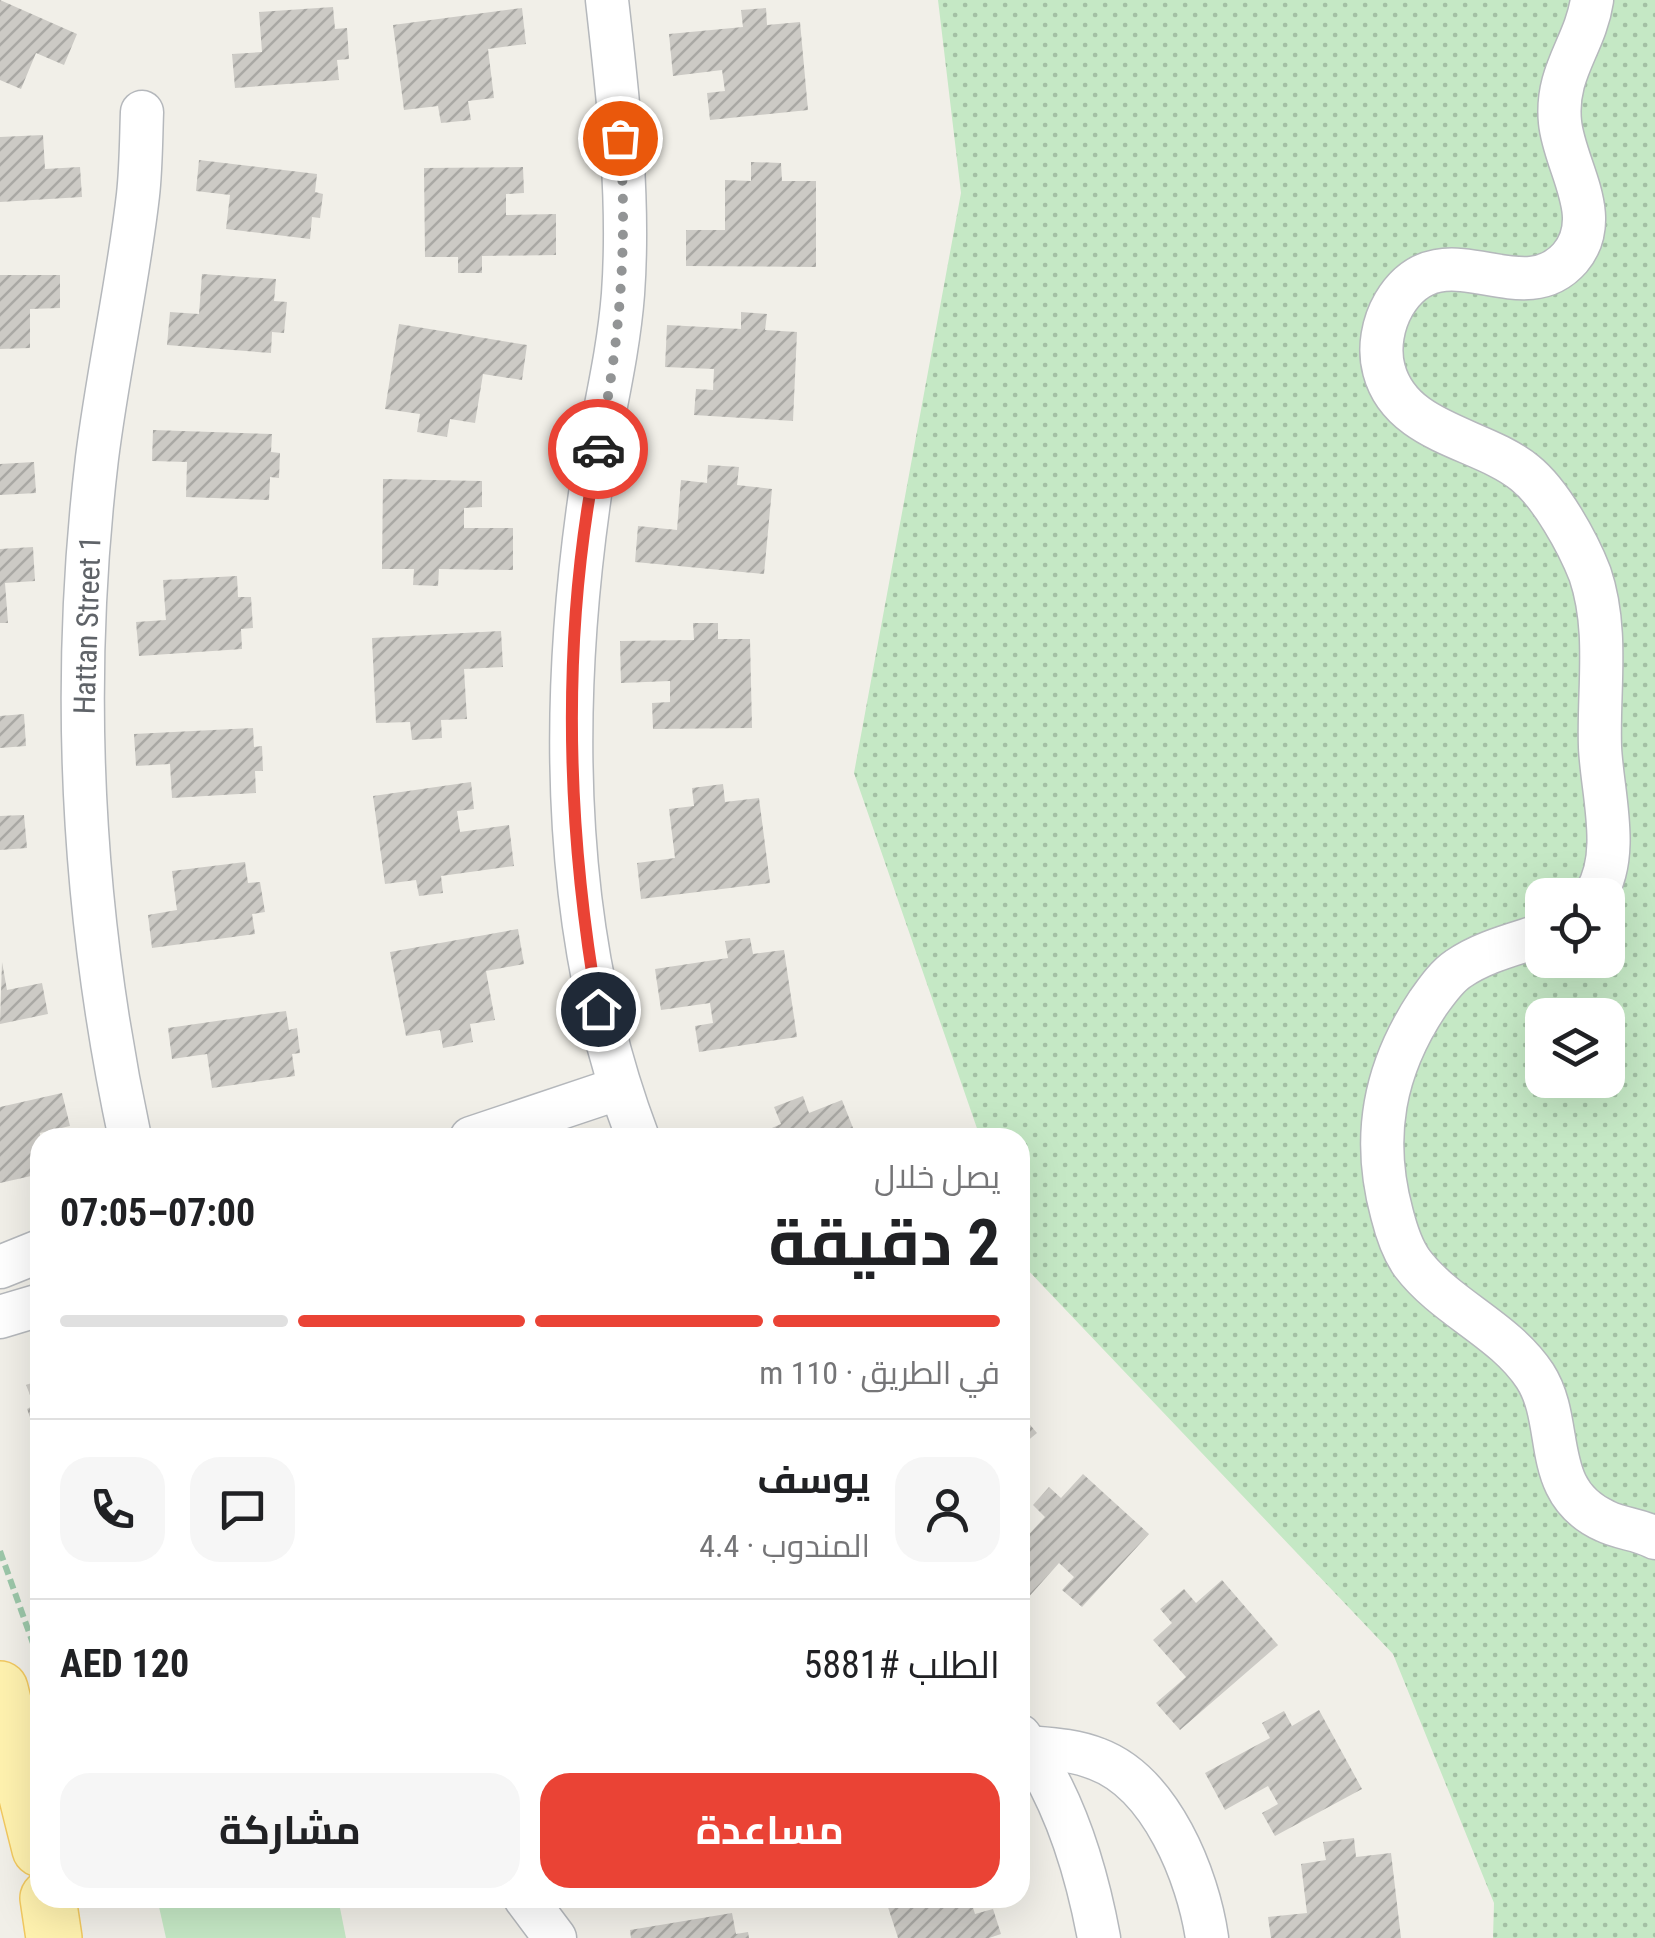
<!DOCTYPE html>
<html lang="ar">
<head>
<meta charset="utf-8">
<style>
  :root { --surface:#fff; --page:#f6f6f6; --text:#202124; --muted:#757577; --line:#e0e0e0; --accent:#ea4335 }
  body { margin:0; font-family:"Roboto Condensed",Cairo,sans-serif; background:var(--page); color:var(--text); direction:rtl; height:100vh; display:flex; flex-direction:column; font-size:38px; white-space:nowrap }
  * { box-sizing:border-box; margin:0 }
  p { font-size:32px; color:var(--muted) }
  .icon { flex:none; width:55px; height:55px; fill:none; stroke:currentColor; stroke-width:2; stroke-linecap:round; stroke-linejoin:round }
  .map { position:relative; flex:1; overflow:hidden; direction:ltr }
  .side { position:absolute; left:30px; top:1128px; width:1000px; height:780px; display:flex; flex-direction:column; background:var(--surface); border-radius:30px; box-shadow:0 10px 40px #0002; direction:rtl }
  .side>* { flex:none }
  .fabs { position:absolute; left:1525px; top:878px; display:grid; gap:20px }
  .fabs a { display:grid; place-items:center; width:100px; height:100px; border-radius:20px; background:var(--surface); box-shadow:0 10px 40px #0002; font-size:50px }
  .pin { position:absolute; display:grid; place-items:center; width:85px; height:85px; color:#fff; margin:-42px; border:5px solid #fff; border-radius:50%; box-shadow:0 2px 10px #0007 }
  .courier { position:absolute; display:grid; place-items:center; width:100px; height:100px; margin:-50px; border:8px solid #ea4335; border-radius:50%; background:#fff; color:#222; box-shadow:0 2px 12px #0007 }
  .overview em { font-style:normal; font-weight:700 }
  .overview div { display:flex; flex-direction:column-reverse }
  .overview { display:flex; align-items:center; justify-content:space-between; height:170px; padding:0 30px }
  h1 { font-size:65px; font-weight:700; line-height:75px }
  .bar { display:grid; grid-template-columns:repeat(4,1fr); gap:15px 10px; align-content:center; height:120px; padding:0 30px }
  .bar i { height:12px; border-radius:8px; background:var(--line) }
  .bar .selected { background:var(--accent) }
  .bar p { grid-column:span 4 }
  .line { display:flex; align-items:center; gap:25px; padding:0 30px; border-top:2px solid var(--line) }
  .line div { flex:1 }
  .round { display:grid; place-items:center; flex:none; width:105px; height:105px; border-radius:30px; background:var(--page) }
  .action { display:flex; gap:20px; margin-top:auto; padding:20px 30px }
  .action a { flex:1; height:115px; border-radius:30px; background:var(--accent); color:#fff; font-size:40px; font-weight:700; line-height:115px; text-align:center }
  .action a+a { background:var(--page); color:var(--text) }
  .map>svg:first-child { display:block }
  .grass { fill:url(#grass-dots); fill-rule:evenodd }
  .pitch { fill:#c5e8c5 }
  .building { fill:url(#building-hatch) }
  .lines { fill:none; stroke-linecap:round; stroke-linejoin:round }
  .minor-casing { stroke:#b5b8bc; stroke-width:45 }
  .major-casing { stroke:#f2c960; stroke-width:58 }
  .path { stroke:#9cc7a9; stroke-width:6; stroke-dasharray:10 5; stroke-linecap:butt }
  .minor { stroke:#fff; stroke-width:42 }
  .major { stroke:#fff2af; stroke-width:55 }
  .done { stroke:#929495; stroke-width:10; stroke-dasharray:0 18 }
  .route { stroke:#ea4335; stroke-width:12 }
  .labels { text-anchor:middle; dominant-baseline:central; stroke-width:9; stroke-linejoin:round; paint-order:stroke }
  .street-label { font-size:30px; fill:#5f6368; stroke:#fff }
</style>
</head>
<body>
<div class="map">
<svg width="1655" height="1938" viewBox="0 0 1655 1938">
  <defs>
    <pattern id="grass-dots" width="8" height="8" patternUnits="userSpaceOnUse" patternTransform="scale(2.5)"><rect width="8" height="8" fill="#c5e8c5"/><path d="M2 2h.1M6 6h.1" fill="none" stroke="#a3c0a4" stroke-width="1.8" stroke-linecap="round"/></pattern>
    <pattern id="building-hatch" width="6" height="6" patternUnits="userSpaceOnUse" patternTransform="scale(2.5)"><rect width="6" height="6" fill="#cccac5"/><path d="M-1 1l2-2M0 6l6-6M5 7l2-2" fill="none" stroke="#a9a8a4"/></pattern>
  </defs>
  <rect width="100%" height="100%" fill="#f1efe8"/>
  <path class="grass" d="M938,0H1655V1938H1493L1494,1903L1393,1654L1024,1266L1020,1254V1138L980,1137L854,773L961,193ZM1542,895H1608V960H1542ZM1542,1015H1608V1080H1542Z"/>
  <polygon class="pitch" points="157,1898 338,1898 346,1938 166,1938"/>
  <g class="building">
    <polygon points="0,0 77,34 64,65 36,53 21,89 0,80"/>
    <polygon points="333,7 335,29 347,28 349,59 337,60 339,80 235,88 232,54 262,52 259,12"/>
    <polygon points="522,8 526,44 488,49 494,98 468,101 471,120 441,123 438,106 404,110 393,25"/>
    <polygon points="766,8 767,25 800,22 808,110 710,120 707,93 725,91 722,70 673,76 669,34 743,27 741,10"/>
    <polygon points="43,135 45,169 80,167 82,197 0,202 0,137"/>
    <polygon points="199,160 317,174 315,192 323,194 320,218 312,217 310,239 226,229 230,195 196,191"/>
    <polygon points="751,162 781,163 782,181 816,181 816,267 686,266 686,230 725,230 725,180 751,181"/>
    <polygon points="523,167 524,193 506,194 506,215 556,214 556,255 482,256 482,273 458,273 458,257 425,257 424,168"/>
    <polygon points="202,274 276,279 274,301 287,302 284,333 272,332 271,353 167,345 170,312 199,314"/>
    <polygon points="0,275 60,275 60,308 30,309 30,348 0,349"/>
    <polygon points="741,312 767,314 765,330 797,332 793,421 694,415 696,389 713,390 714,369 665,367 667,325 741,329"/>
    <polygon points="399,324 527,345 522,380 483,374 475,423 450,419 447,437 417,432 420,414 385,409"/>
    <polygon points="153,430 272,434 271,452 280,453 279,478 270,477 269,500 186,497 187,462 152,461"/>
    <polygon points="34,462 36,493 0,495 0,464"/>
    <polygon points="708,465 739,467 737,485 772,489 764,574 635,562 638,526 677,530 681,480 707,483"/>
    <polygon points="383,479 482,481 482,507 464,508 464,528 513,528 513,570 439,569 438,586 413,585 414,569 382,569"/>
    <polygon points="33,547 35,581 5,583 8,623 0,623 0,549"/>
    <polygon points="237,576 238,597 251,597 253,628 241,629 242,649 139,656 136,622 166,620 163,580"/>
    <polygon points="693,623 718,623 718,639 750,639 752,728 653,729 652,703 670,702 670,681 621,683 620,641 694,640"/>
    <polygon points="501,631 503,667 464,669 467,719 441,720 442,738 412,740 410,722 376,723 372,638"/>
    <polygon points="24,714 26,746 0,748 0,716"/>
    <polygon points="253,728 254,747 262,746 263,771 255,771 256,793 172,798 170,764 136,766 134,734"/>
    <polygon points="471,782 474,809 457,811 460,832 509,825 514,866 441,876 443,893 419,896 416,880 385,884 373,796"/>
    <polygon points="723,784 725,802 759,798 770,883 641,899 637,863 675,858 669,809 694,806 692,788"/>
    <polygon points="24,815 27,848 0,850 0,816"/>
    <polygon points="245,862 248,883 260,882 265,912 252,914 255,934 152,948 148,915 177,910 172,871"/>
    <polygon points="518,929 524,964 486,971 495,1020 470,1024 473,1042 443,1048 440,1030 406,1036 390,952"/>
    <polygon points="750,938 753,954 784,950 797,1037 699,1052 695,1026 713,1023 710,1003 661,1010 655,969 728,958 725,941"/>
    <polygon points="2,962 7,990 42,983 48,1014 0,1024"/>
    <polygon points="286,1011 289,1030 297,1028 300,1053 292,1054 295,1076 212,1088 207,1054 172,1059 168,1028"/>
    <polygon points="62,1093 70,1126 40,1133 40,1174 0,1183 0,1107"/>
    <polygon points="803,1096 809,1113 842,1100 857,1138 759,1138 758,1134 781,1124 774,1107"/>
    <polygon points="40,1380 40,1430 35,1431 27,1409 34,1405 26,1385"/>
    <polygon points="1020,1413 1037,1433 1020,1447"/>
    <polygon points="1083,1474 1149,1534 1082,1607 1062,1590 1074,1577 1059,1563 1026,1600 1020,1594 1020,1544 1045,1517 1033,1505 1049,1487 1061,1498"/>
    <polygon points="1222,1580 1278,1645 1180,1730 1156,1703 1186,1677 1153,1640 1172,1623 1160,1609 1184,1589 1196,1603"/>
    <polygon points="1319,1710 1362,1789 1275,1836 1262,1813 1278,1804 1268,1786 1225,1810 1205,1773 1270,1738 1262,1723 1284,1711 1292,1726"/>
    <polygon points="1354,1838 1356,1857 1391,1853 1401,1938 1271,1938 1268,1917 1307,1913 1301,1864 1326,1860 1323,1842"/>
    <polygon points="885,1898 970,1898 975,1914 993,1909 1001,1934 989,1938 898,1938"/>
    <polygon points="732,1913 736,1934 748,1932 749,1938 631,1938 630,1930"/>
  </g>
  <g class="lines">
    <defs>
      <g id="minor">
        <path d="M607,0C618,98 630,196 623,294C618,358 602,418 592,481C559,699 559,930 638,1138"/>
        <path d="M1592,0C1585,46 1555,72 1560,122C1564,166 1605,217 1570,258C1520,315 1441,225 1394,304C1383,323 1378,348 1384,370C1401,434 1481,437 1525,473C1551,494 1578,543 1590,574C1609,630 1598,690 1600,747C1602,793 1621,854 1595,895"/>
        <path d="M1542,935C1515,944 1482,952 1458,969C1446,977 1436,992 1428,1003C1384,1069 1371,1137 1392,1214C1396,1230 1402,1249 1412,1263C1446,1308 1504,1329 1535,1376C1566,1424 1539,1491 1605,1521C1621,1529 1639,1529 1655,1538"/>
        <path d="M130,1138C82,914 70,685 97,458C108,370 128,283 138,195C141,168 141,140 142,112"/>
        <polyline points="471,1138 620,1088"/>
        <polyline points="0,1267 40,1251"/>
        <polyline points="0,1317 40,1305"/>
        <path d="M1020,1736C1064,1794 1086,1868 1099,1938"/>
        <path d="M1028,1747C1052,1749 1075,1750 1097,1759C1161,1783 1198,1876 1207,1938"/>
        <polyline points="525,1898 555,1938"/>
      </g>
      <g id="major">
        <polyline points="0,1689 40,1849"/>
        <polyline points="48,1898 54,1938"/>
      </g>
    </defs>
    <use href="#minor" class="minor-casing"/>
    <use href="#major" class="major-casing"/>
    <polyline class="path" points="0,1551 40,1663"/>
    <use href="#minor" class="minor"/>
    <use href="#major" class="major"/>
  </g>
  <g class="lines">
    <path class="done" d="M598,449C620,345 628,243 620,138"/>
    <path class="route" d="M598,1009C566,825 561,633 598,449"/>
  </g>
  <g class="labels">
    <g class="street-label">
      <text transform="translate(87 625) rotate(-88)">Hattan Street 1</text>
    </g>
  </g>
</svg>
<div class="fabs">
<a><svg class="icon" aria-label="locate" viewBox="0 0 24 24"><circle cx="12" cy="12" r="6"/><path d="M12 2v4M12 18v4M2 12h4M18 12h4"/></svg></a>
<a><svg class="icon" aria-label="layers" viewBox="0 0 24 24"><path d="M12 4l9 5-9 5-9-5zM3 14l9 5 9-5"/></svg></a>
</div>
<div class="pin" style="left:620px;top:138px;background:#ea580c"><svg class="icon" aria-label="bag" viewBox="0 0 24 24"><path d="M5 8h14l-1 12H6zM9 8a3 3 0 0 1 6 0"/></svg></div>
<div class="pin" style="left:598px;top:1009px;background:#1f2937"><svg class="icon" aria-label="home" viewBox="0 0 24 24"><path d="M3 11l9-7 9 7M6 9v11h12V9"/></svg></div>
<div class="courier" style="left:598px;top:449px"><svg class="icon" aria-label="car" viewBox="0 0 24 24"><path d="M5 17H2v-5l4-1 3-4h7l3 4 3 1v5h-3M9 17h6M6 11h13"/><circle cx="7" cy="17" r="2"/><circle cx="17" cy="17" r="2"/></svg></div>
<section class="side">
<div class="overview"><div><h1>2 دقيقة</h1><p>يصل خلال</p></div><em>07:00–07:05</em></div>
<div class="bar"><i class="selected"></i><i class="selected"></i><i class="selected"></i><i></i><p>في الطريق · 110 m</p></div>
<div class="line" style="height:180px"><a class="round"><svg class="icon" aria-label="person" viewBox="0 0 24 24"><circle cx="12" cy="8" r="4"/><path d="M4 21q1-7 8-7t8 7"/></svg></a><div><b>يوسف</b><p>المندوب · 4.4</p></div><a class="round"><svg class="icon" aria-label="chat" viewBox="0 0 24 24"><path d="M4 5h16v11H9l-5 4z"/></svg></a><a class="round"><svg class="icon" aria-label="phone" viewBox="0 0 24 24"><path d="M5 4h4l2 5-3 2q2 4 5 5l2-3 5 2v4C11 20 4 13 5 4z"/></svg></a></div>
<div class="line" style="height:130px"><div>الطلب #5881</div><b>AED 120</b></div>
<div class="action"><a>مساعدة</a><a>مشاركة</a></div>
</section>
</div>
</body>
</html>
